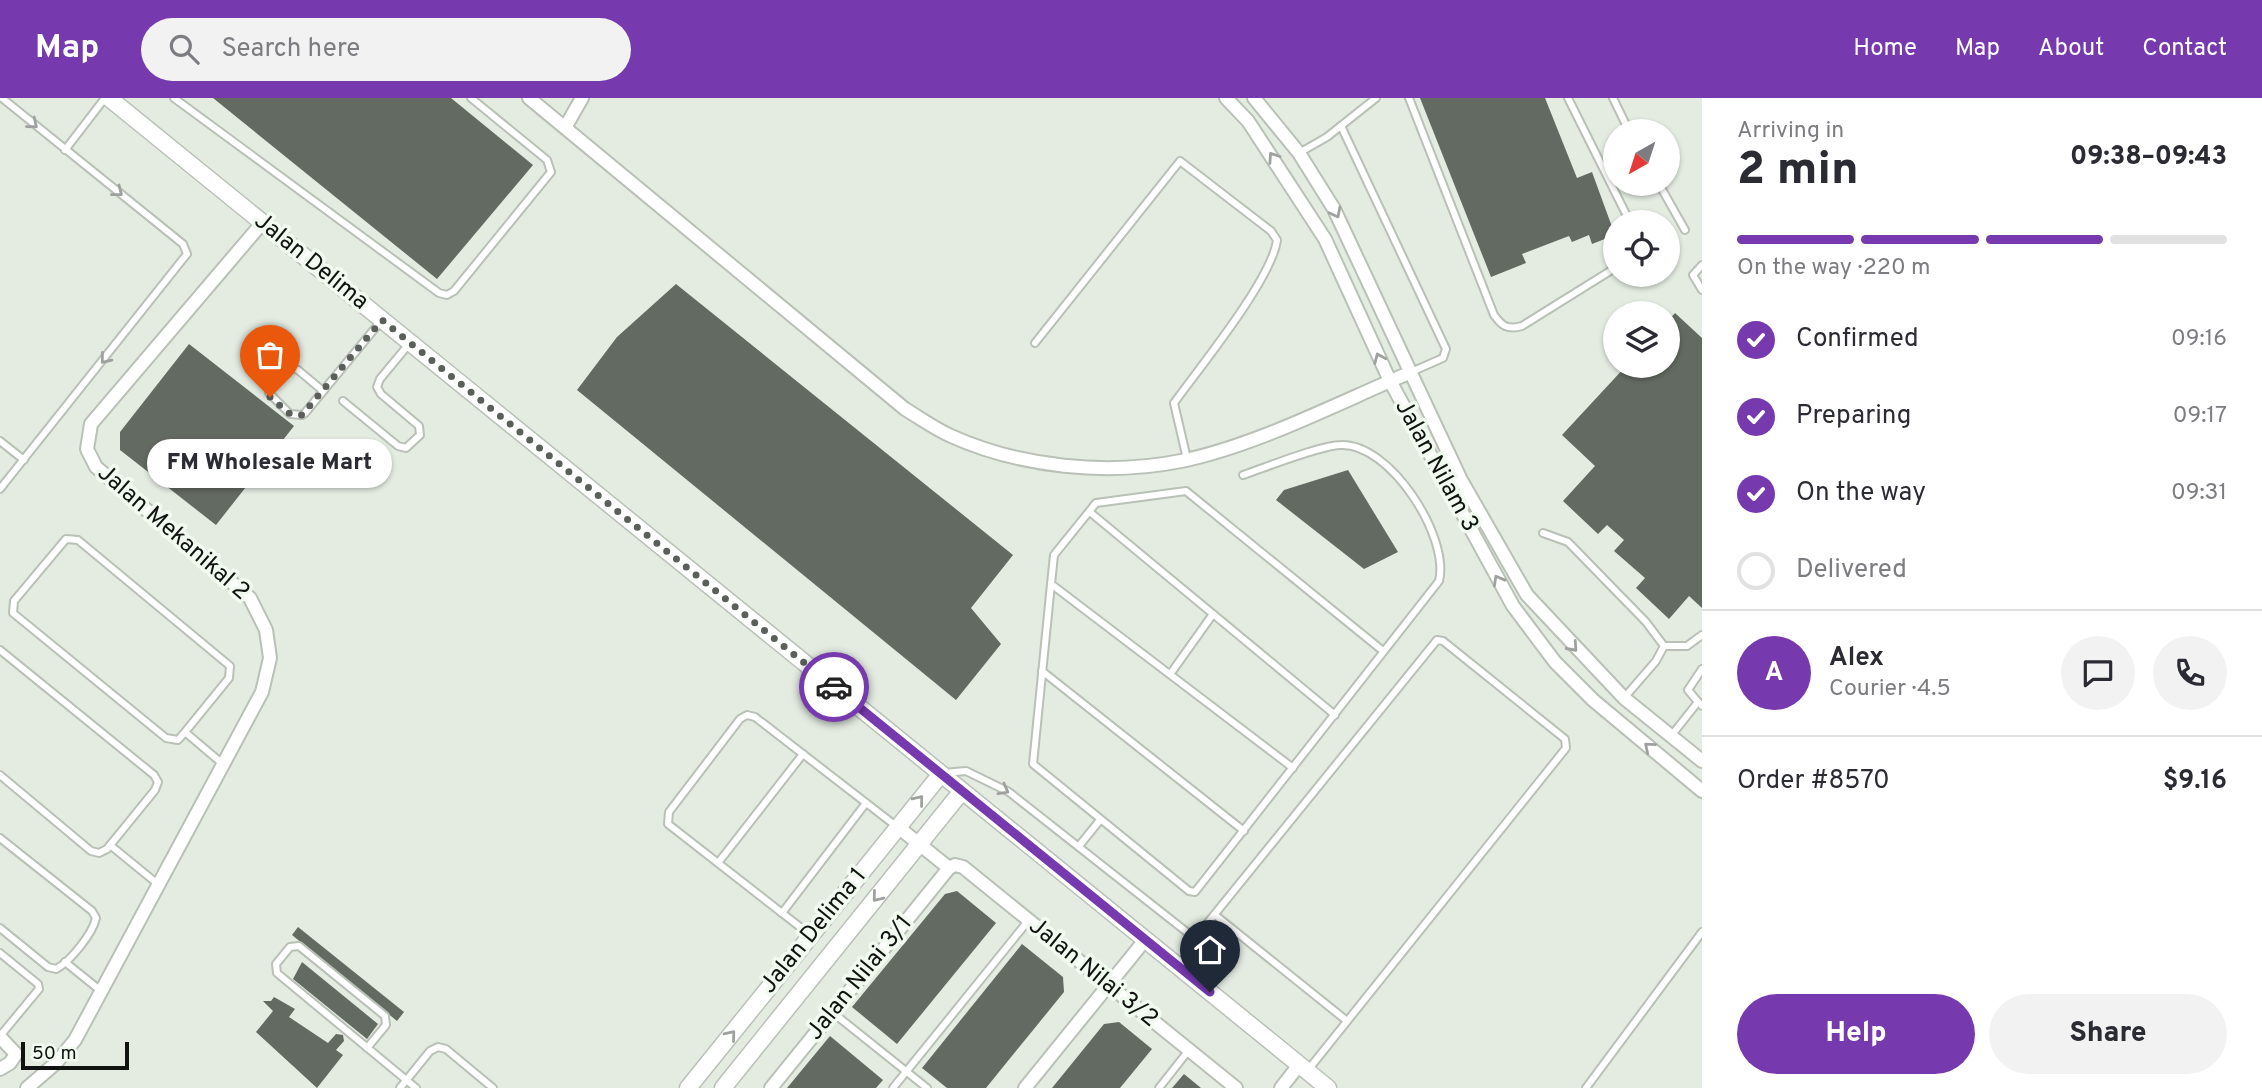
<!DOCTYPE html>
<html lang="en">
<head>
<meta charset="utf-8">
<style>
  :root { --surface:#fff; --page:#f2f2f3; --text:#2b2b33; --muted:#7c7c81; --line:#e1e1e2; --accent:#7639ae }
  body { margin:0; font-family:Overpass,sans-serif; background:var(--page); color:var(--text); height:100vh; display:flex; flex-direction:column; font-size:26px; white-space:nowrap }
  * { box-sizing:border-box; margin:0 }
  p { font-size:23px; color:var(--muted) }
  .icon { flex:none; width:38px; height:38px; fill:none; stroke:currentColor; stroke-width:2; stroke-linecap:round; stroke-linejoin:round }
  .map { position:relative; flex:1; overflow:hidden }
  .drawer { display:flex; flex-direction:column; background:var(--surface); width:560px }
  .drawer>* { flex:none }
  .needle { width:46px; rotate:219deg }
  .fabs { position:absolute; left:1603px; top:21px; display:grid; gap:14px }
  .fabs a { display:grid; place-items:center; width:77px; height:77px; border-radius:50%; background:var(--surface); box-shadow:0 2px 5px #0004; font-size:35px }
  .scale { position:absolute; left:21px; bottom:18px; width:108px; box-sizing:border-box; padding-left:7px; border:4px solid #101310; border-top:0; font-size:19px; line-height:24px; white-space:nowrap; color:#101310; -webkit-text-stroke:5px #f1faef; paint-order:stroke }
  .pin { position:absolute; display:grid; place-items:center; width:60px; height:60px; color:#fff; margin:-72px -30px; border-radius:50% 50% 50% 0; rotate:-45deg; box-shadow:0 0 7px #0007 }
  .pin .icon { rotate:45deg }
  .courier { position:absolute; display:grid; place-items:center; width:70px; height:70px; margin:-35px; border:5px solid #7639ae; border-radius:50%; background:#fff; color:#222; box-shadow:0 2px 9px #0007 }
  .bubble { position:absolute; height:49px; border-radius:24px; background:var(--surface); box-shadow:0 2px 5px #0004; font-size:23px; font-weight:800; line-height:49px; text-align:center }
  .head em { font-style:normal; font-weight:800 }
  .head div { display:flex; flex-direction:column-reverse }
  .head { display:flex; align-items:center; justify-content:space-between; height:119px; padding:0 35px }
  h1 { font-size:46px; font-weight:800; line-height:52px }
  .bar { display:grid; grid-template-columns:repeat(4,1fr); gap:10px 7px; align-content:center; height:84px; padding:0 35px }
  .bar i { height:9px; border-radius:5px; background:var(--line) }
  .bar .active { background:var(--accent) }
  .bar p { grid-column:span 4 }
  .line { display:flex; align-items:center; gap:18px; padding:0 35px; border-top:2px solid var(--line) }
  .line div { flex:1 }
  .round { display:grid; place-items:center; flex:none; width:74px; height:74px; border-radius:37px; background:var(--page) }
  ol { padding:0 35px; list-style:none }
  li { display:flex; align-items:center; gap:21px; height:77px }
  li p { margin-inline-start:auto }
  li .icon { padding:7px; border-radius:50%; background:var(--accent); color:#fff; stroke-width:4 }
  li:last-child { color:var(--muted) }
  li i { width:38px; height:38px; border:4px solid var(--line); border-radius:50% }
  .action { display:flex; gap:14px; margin-top:auto; padding:14px 35px }
  .action a { flex:1; height:80px; border-radius:42px; background:var(--accent); color:#fff; font-size:28px; font-weight:800; line-height:80px; text-align:center }
  .action a+a { background:var(--page); color:var(--text) }
  header { display:flex; align-items:center; gap:42px; box-sizing:border-box; height:98px; padding:0 35px; background:var(--accent); color:#fff }
  header strong { font-size:33px }
  nav { display:flex; gap:38px; margin-inline-start:auto; font-size:24px }
  .search { width:490px; height:63px; background:var(--page); display:flex; align-items:center; gap:18px; box-sizing:border-box; padding:0 24px; border-radius:38px; color:var(--muted); font-size:26px }
  main { display:flex; flex:1; min-height:0 }
  .map>svg:first-child { display:block }
  .building { fill:#636a61 }
  .lines { fill:none; stroke-linecap:round; stroke-linejoin:round }
  .service-casing { stroke:#b9c1b7; stroke-width:10 }
  .minor-casing { stroke:#b9c1b7; stroke-width:16 }
  .tertiary-casing { stroke:#b9c1b7; stroke-width:19 }
  .service { stroke:#fff; stroke-width:6 }
  .minor { stroke:#fff; stroke-width:12 }
  .tertiary { stroke:#fff; stroke-width:16 }
  .oneway { stroke:#9fa19f }
  .done { stroke:#5a5f5a; stroke-width:7; stroke-dasharray:0 12.6 }
  .route { stroke:#7639ae; stroke-width:9 }
  .labels { text-anchor:middle; dominant-baseline:central; stroke-width:7; stroke-linejoin:round; paint-order:stroke }
  .street-label { font-size:24px; fill:#101310; stroke:#f1faef }
</style>
</head>
<body>
<header>
<strong>Map</strong>
<div class="search"><svg class="icon" aria-label="search" viewBox="0 0 24 24"><circle cx="10" cy="10" r="6"/><path d="M15 15l6 6"/></svg>Search here</div>
<nav><a>Home</a><a>Map</a><a>About</a><a>Contact</a></nav>
</header>
<main>
<div class="map">
<svg width="1702" height="990" viewBox="0 0 1702 990">
  <rect width="100%" height="100%" fill="#e4ece2"/>
  <g class="building">
    <polygon points="213,0 451,0 533,67 437,181"/>
    <polygon points="1420,0 1545,0 1577,80 1592,74 1615,137 1592,146 1589,137 1572,144 1569,138 1522,156 1526,165 1491,179"/>
    <polygon points="676,186 1013,457 971,510 1001,546 956,602 577,292 617,239"/>
    <polygon points="1675,215 1702,240 1702,510 1689,498 1669,521 1636,490 1645,480 1614,453 1624,442 1607,427 1598,436 1563,403 1595,368 1562,337 1626,268 1668,268 1668,223"/>
    <polygon points="189,246 294,328 216,427 120,352 120,334"/>
    <polygon points="1348,372 1398,454 1364,471 1276,402 1284,392"/>
    <polygon points="957,793 996,825 897,946 852,909 945,796"/>
    <polygon points="298,829 404,914 397,923 292,837"/>
    <polygon points="1022,846 1063,879 1064,894 986,990 947,990 922,970"/>
    <polygon points="302,864 378,926 367,941 293,881"/>
    <polygon points="274,899 295,911 289,919 328,945 336,936 343,937 344,943 336,952 343,957 317,990 256,934 273,913 263,903 271,903"/>
    <polygon points="1119,924 1152,951 1120,990 1052,990 1104,926"/>
    <polygon points="830,938 883,982 876,990 787,990"/>
    <polygon points="1184,976 1201,990 1172,990"/>
  </g>
  <g class="lines">
    <defs>
      <g id="service">
        <polyline points="174,0 439,195 447,197 454,193 551,74 547,62 471,0"/>
        <path d="M1409,0L1494,217C1502,228 1507,232 1522,228L1615,170"/>
        <polyline points="1568,0 1630,124"/>
        <polyline points="1613,0 1629,33"/>
        <polyline points="1341,28 1446,251 1443,260 1411,274"/>
        <polyline points="65,52 105,0"/>
        <polyline points="1299,55 1327,39 1376,0"/>
        <polyline points="1659,86 1685,132"/>
        <polyline points="1702,167 1693,177 1702,192"/>
        <path d="M1035,245L1180,63L1271,133L1277,142C1272,181 1200,269 1174,305L1187,361"/>
        <polyline points="323,293 298,272 290,269 283,273 269,295 290,316 302,317 305,315 381,223"/>
        <polyline points="343,303 398,348 406,350 420,337 419,328 381,296 377,289 380,281 409,246"/>
        <polyline points="0,343 24,362"/>
        <polyline points="0,391 187,156 183,146 2,0"/>
        <polyline points="1091,415 1335,617"/>
        <polyline points="1543,435 1568,444 1646,524 1664,548 1656,563 1624,600"/>
        <path d="M1051,486L1033,666L1189,793L1195,794L1439,483C1450,439 1390,345 1341,347C1321,347 1264,370 1243,377"/>
        <polyline points="1664,548 1687,548 1702,537"/>
        <polyline points="0,552 154,677 158,684 155,692 107,751 99,755 91,753 0,677"/>
        <polyline points="1042,573 1244,733"/>
        <polyline points="1171,575 1213,516"/>
        <polyline points="1698,604 1688,592 1702,571"/>
        <polyline points="185,634 229,580 230,568 78,442 66,441 14,503 13,515 166,640 178,642 185,634 224,667"/>
        <polyline points="1671,638 1698,604 1702,608"/>
        <polyline points="1293,670 1051,486 1054,457 1096,405 1186,393 1383,553"/>
        <polyline points="943,675 966,673 1009,694 1188,835 1199,855 1208,888"/>
        <path d="M0,740L92,813L96,820C93,835 70,864 56,871L48,869L0,830"/>
        <polyline points="110,747 159,787"/>
        <polyline points="1079,748 1100,722"/>
        <polyline points="718,765 803,656"/>
        <polyline points="782,815 866,705"/>
        <polyline points="1215,817 1347,923"/>
        <polyline points="809,836 668,726 669,714 740,621 747,617 755,619 896,728"/>
        <polyline points="1193,843 1437,542 1443,543 1565,641 1566,650 1308,972"/>
        <polyline points="0,855 38,886 39,891 0,938"/>
        <polyline points="65,864 101,893"/>
        <polyline points="832,914 927,990"/>
        <polyline points="367,950 386,927 385,918 299,848 290,849 276,866 277,875 416,990"/>
        <polyline points="400,990 430,953 438,949 446,951 493,990"/>
        <polyline points="893,990 1028,823"/>
        <polyline points="1159,990 1189,952"/>
        <polyline points="1586,990 1702,834"/>
      </g>
      <g id="minor">
        <path d="M529,0L905,311C920,320 935,331 951,338C1020,369 1107,378 1181,363C1255,348 1338,305 1409,275"/>
        <polyline points="1226,0 1248,23 1325,141 1390,283 1513,508 1555,564 1593,602 1702,693"/>
        <polyline points="1254,0 1299,55 1334,111 1461,382 1527,497 1624,600 1702,663"/>
        <polyline points="566,28 582,0"/>
        <polyline points="898,729 949,770"/>
        <polyline points="949,770 955,767 963,769 1236,990"/>
        <polyline points="0,939 16,956 10,965 0,971"/>
        <polyline points="27,990 56,965 75,942 262,594 270,560 266,532 250,500 96,369 87,351 91,326 263,124"/>
        <polyline points="771,990 949,770"/>
        <polyline points="1025,990 1145,842"/>
        <polyline points="1281,990 1299,967"/>
      </g>
      <g id="tertiary">
        <polyline points="109,0 1328,990"/>
        <polyline points="688,990 941,676"/>
        <polyline points="723,990 962,693"/>
      </g>
    </defs>
    <use href="#service" class="service-casing"/>
    <use href="#minor" class="minor-casing"/>
    <use href="#tertiary" class="tertiary-casing"/>
    <use href="#service" class="service"/>
    <use href="#minor" class="minor"/>
    <use href="#tertiary" class="tertiary"/>
  </g>
  <defs><path id="oneway-chevron" d="M-2-3.5L2.5 0L-2 3.5" fill="none" stroke-width="1.6" stroke-linecap="round" stroke-linejoin="round" transform="scale(1.75)"/></defs>
  <g class="oneway">
    <use href="#oneway-chevron" transform="translate(33 26) rotate(39)"/>
    <use href="#oneway-chevron" transform="translate(1273 59) rotate(-124)"/>
    <use href="#oneway-chevron" transform="translate(118 94) rotate(38)"/>
    <use href="#oneway-chevron" transform="translate(1336 115) rotate(63)"/>
    <use href="#oneway-chevron" transform="translate(1379 260) rotate(-114)"/>
    <use href="#oneway-chevron" transform="translate(105 261) rotate(129)"/>
    <use href="#oneway-chevron" transform="translate(1498 482) rotate(-119)"/>
    <use href="#oneway-chevron" transform="translate(1573 549) rotate(48)"/>
    <use href="#oneway-chevron" transform="translate(1649 649) rotate(-140)"/>
    <use href="#oneway-chevron" transform="translate(1004 692) rotate(29)"/>
    <use href="#oneway-chevron" transform="translate(919 702) rotate(-51)"/>
    <use href="#oneway-chevron" transform="translate(877 799) rotate(129)"/>
    <use href="#oneway-chevron" transform="translate(731 937) rotate(-51)"/>
  </g>
  <g class="lines">
    <polyline class="done" points="270,299 290,316 302,317 382,222 834,589"/>
    <polyline class="route" points="834,589 1210,894"/>
  </g>
  <g class="labels">
    <g class="street-label">
      <text transform="translate(311 164) rotate(39)">Jalan Delima</text>
      <text transform="translate(1436 368) rotate(61)">Jalan Nilam 3</text>
      <text transform="translate(173 435) rotate(41)">Jalan Mekanikal 2</text>
      <text transform="translate(814 833) rotate(-51)">Jalan Delima 1</text>
      <text transform="translate(1093 875) rotate(39)">Jalan Nilai 3/2</text>
      <text transform="translate(860 880) rotate(-51)">Jalan Nilai 3/1</text>
    </g>
  </g>
</svg>
<div class="fabs">
<a><svg class="needle" viewBox="-14 -14 28 28"><path d="M0-13l5 13h-10z" fill="#e53935"/><path d="M0 13l5-13h-10z" fill="#7c7c81"/></svg></a>
<a><svg class="icon" aria-label="locate" viewBox="0 0 24 24"><circle cx="12" cy="12" r="6"/><path d="M12 2v4M12 18v4M2 12h4M18 12h4"/></svg></a>
<a><svg class="icon" aria-label="layers" viewBox="0 0 24 24"><path d="M12 4l9 5-9 5-9-5zM3 14l9 5 9-5"/></svg></a>
</div>
<div class="scale">50 m</div>
<div class="pin" style="left:270px;top:299px;background:#ea580c"><svg class="icon" aria-label="bag" viewBox="0 0 24 24"><path d="M5 8h14l-1 12H6zM9 8a3 3 0 0 1 6 0"/></svg></div>
<div class="pin" style="left:1210px;top:894px;background:#1f2937"><svg class="icon" aria-label="home" viewBox="0 0 24 24"><path d="M3 11l9-7 9 7M6 9v11h12V9"/></svg></div>
<div class="courier" style="left:834px;top:589px"><svg class="icon" aria-label="car" viewBox="0 0 24 24"><path d="M5 17H2v-5l4-1 3-4h7l3 4 3 1v5h-3M9 17h6M6 11h13"/><circle cx="7" cy="17" r="2"/><circle cx="17" cy="17" r="2"/></svg></div>
<div class="bubble" style="left:147px;top:341px;width:245px">FM Wholesale Mart</div>
</div>
<section class="drawer">
<div class="head"><div><h1>2 min</h1><p>Arriving in</p></div><em>09:38–09:43</em></div>
<div class="bar"><i class="active"></i><i class="active"></i><i class="active"></i><i></i><p>On the way · 220 m</p></div>
<ol>
<li><svg class="icon" aria-label="check" viewBox="0 0 24 24"><path d="M5 12l5 5 9-10"/></svg>Confirmed<p>09:16</p></li>
<li><svg class="icon" aria-label="check" viewBox="0 0 24 24"><path d="M5 12l5 5 9-10"/></svg>Preparing<p>09:17</p></li>
<li><svg class="icon" aria-label="check" viewBox="0 0 24 24"><path d="M5 12l5 5 9-10"/></svg>On the way<p>09:31</p></li>
<li><i></i>Delivered</li>
</ol>
<div class="line" style="height:126px"><b class="round" style="background:var(--accent);color:#fff">A</b><div><b>Alex</b><p>Courier · 4.5</p></div><a class="round"><svg class="icon" aria-label="chat" viewBox="0 0 24 24"><path d="M4 5h16v11H9l-5 4z"/></svg></a><a class="round"><svg class="icon" aria-label="phone" viewBox="0 0 24 24"><path d="M5 4h4l2 5-3 2q2 4 5 5l2-3 5 2v4C11 20 4 13 5 4z"/></svg></a></div>
<div class="line" style="height:91px"><div>Order #8570</div><b>$9.16</b></div>
<div class="action"><a>Help</a><a>Share</a></div>
</section>
</main>
</body>
</html>
